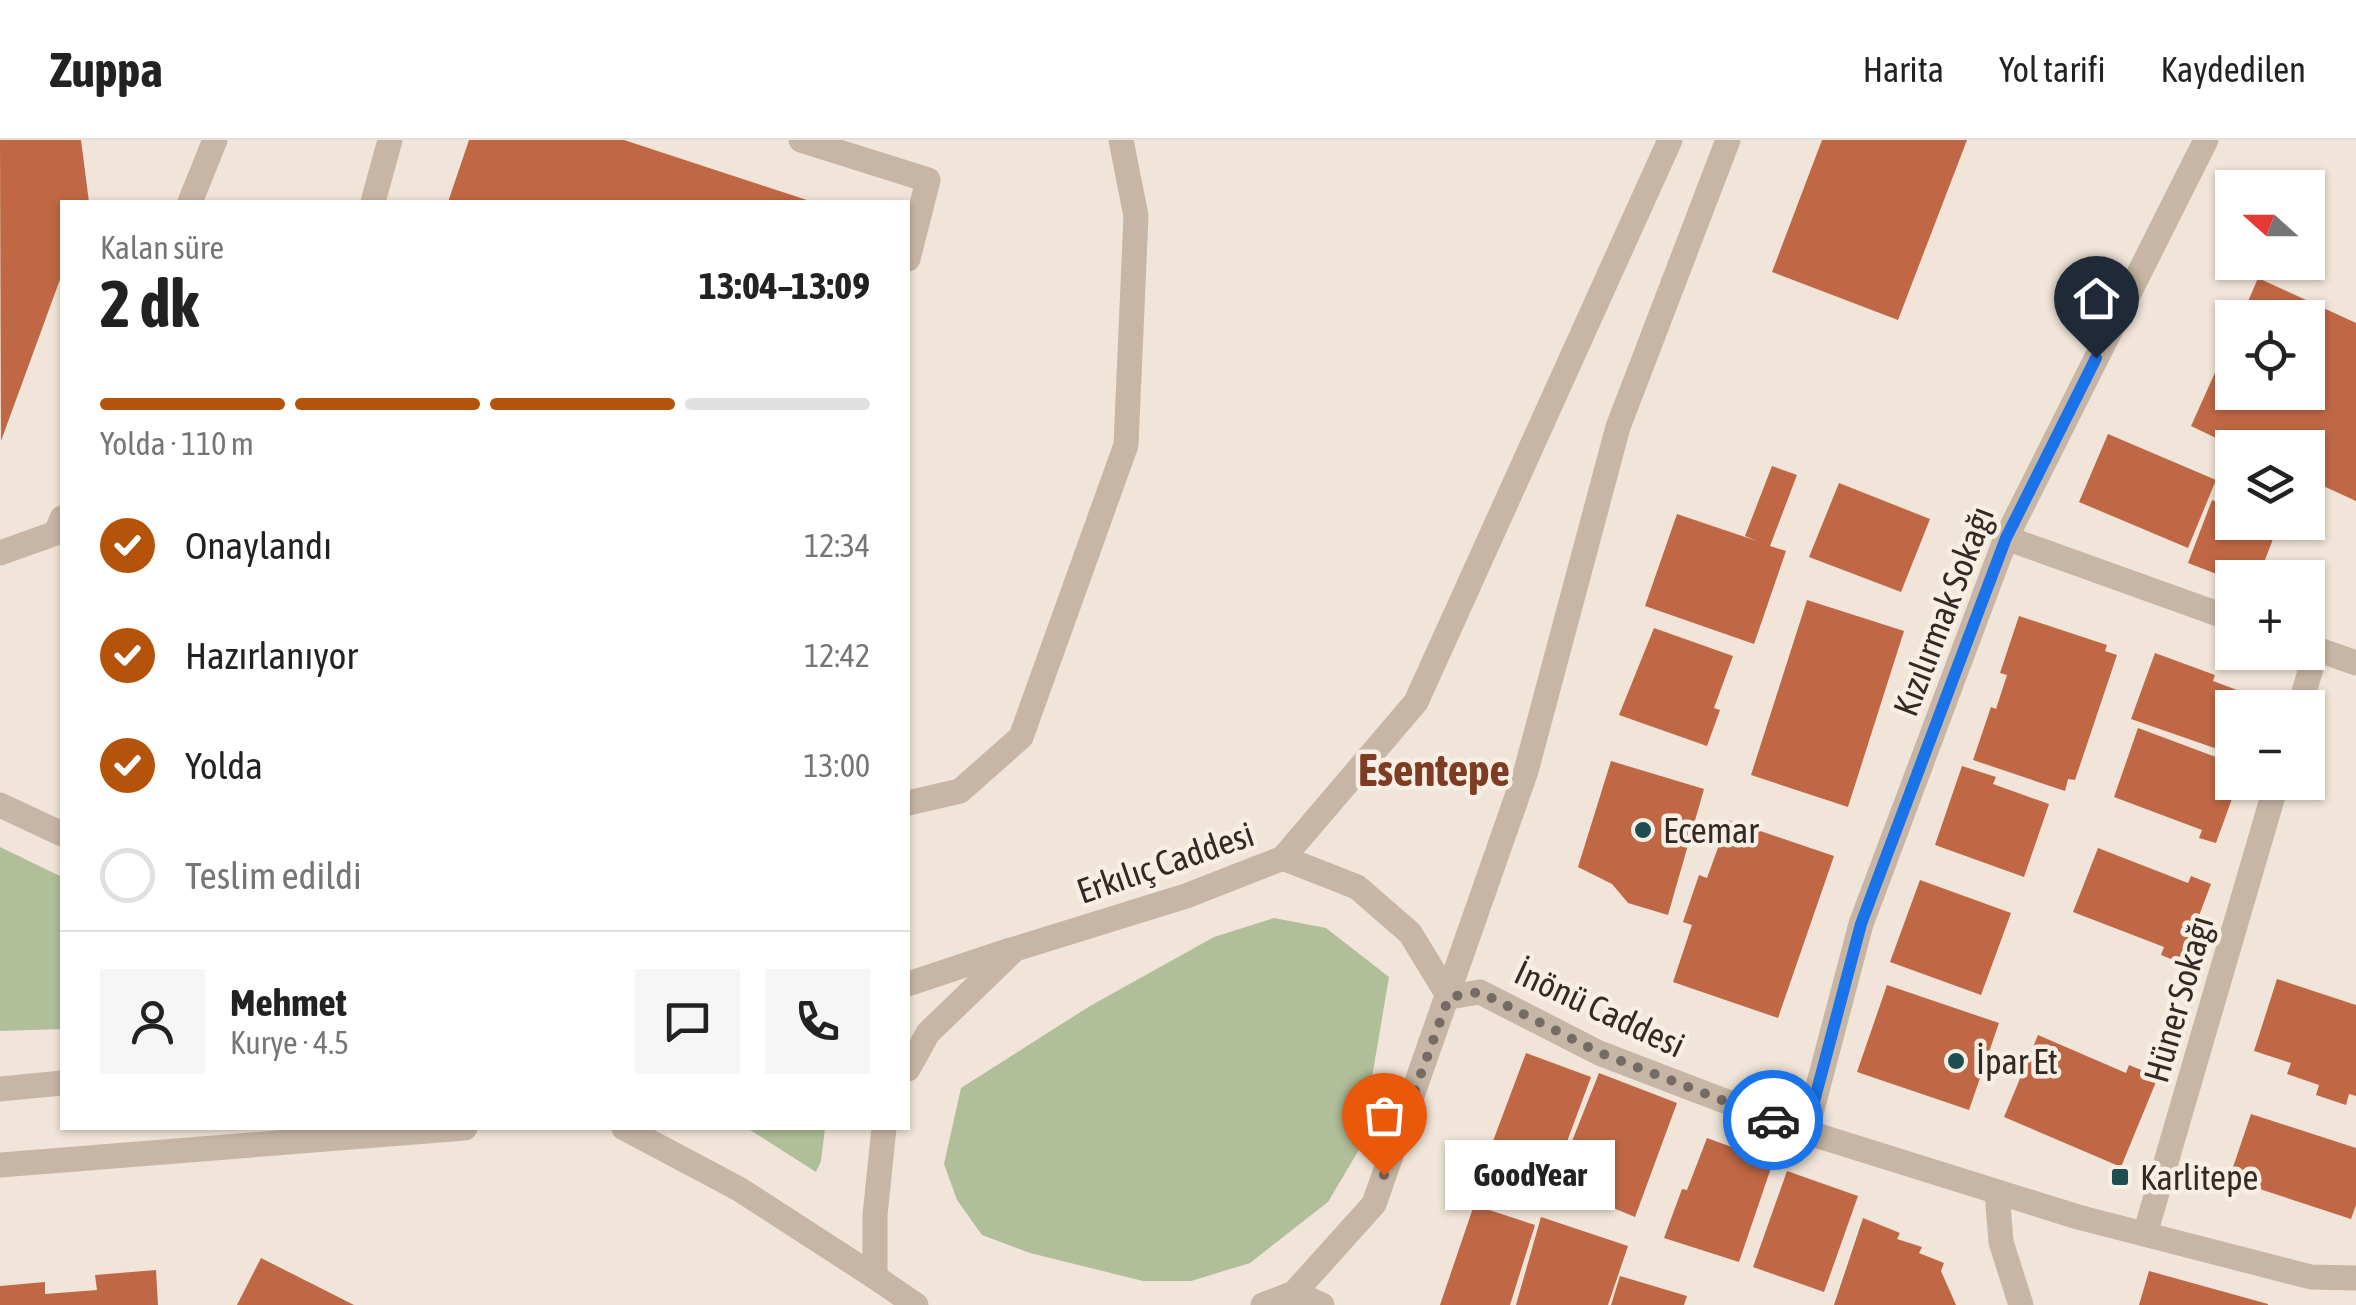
<!DOCTYPE html>
<html lang="tr">
<head>
<meta charset="utf-8">
<style>
  :root { --surface:#fff; --page:#f6f6f6; --text:#222; --muted:#767676; --line:#e0e0e0; --accent:#b45309 }
  body { margin:0; font-family:"Asap Condensed",sans-serif; background:var(--page); color:var(--text); height:100vh; display:flex; flex-direction:column; font-size:38px; white-space:nowrap }
  * { box-sizing:border-box; margin:0 }
  p { font-size:32px; color:var(--muted) }
  .icon { flex:none; width:55px; height:55px; fill:none; stroke:currentColor; stroke-width:2; stroke-linecap:round; stroke-linejoin:round }
  .map { position:relative; flex:1; overflow:hidden }
  .panel { position:absolute; left:60px; top:60px; width:850px; height:930px; display:flex; flex-direction:column; background:var(--surface); border-radius:0px; box-shadow:0 2px 8px #0004 }
  .panel>* { flex:none }
  .needle { width:65px; rotate:291deg }
  .tools { position:absolute; left:2215px; top:30px; display:grid; gap:20px }
  .tools a { display:grid; place-items:center; width:110px; height:110px; border-radius:0px; background:var(--surface); box-shadow:0 2px 8px #0004; font-size:50px }
  .pin { position:absolute; display:grid; place-items:center; width:85px; height:85px; color:#fff; margin:-102px -42px; border-radius:50% 50% 50% 0; rotate:-45deg; box-shadow:0 0 10px #0007 }
  .pin .icon { rotate:45deg }
  .courier { position:absolute; display:grid; place-items:center; width:100px; height:100px; margin:-50px; border:8px solid #1a73e8; border-radius:50%; background:#fff; color:#222; box-shadow:0 2px 12px #0007 }
  .bubble { position:absolute; height:70px; border-radius:0px; background:var(--surface); box-shadow:0 2px 8px #0004; font-size:32px; font-weight:700; line-height:70px; text-align:center }
  .head em { font-style:normal; font-weight:700 }
  .head div { display:flex; flex-direction:column-reverse }
  .head { display:flex; align-items:center; justify-content:space-between; height:170px; padding:0 40px }
  h1 { font-size:65px; font-weight:700; line-height:75px }
  .bar { display:grid; grid-template-columns:repeat(4,1fr); gap:15px 10px; align-content:center; height:120px; padding:0 40px }
  .bar i { height:12px; border-radius:8px; background:var(--line) }
  .bar .current { background:var(--accent) }
  .bar p { grid-column:span 4 }
  .line { display:flex; align-items:center; gap:25px; padding:0 40px; border-top:2px solid var(--line) }
  .line div { flex:1 }
  .round { display:grid; place-items:center; flex:none; width:105px; height:105px; border-radius:0px; background:var(--page) }
  ol { padding:0 40px; list-style:none }
  li { display:flex; align-items:center; gap:30px; height:110px }
  li p { margin-inline-start:auto }
  li .icon { padding:10px; border-radius:50%; background:var(--accent); color:#fff; stroke-width:4 }
  li:last-child { color:var(--muted) }
  li i { width:55px; height:55px; border:5px solid var(--line); border-radius:50% }
  header { display:flex; align-items:center; gap:60px; box-sizing:border-box; height:140px; padding:0 50px; background:var(--surface); border-bottom:2px solid var(--line) }
  header strong { font-size:48px }
  nav { display:flex; gap:55px; margin-inline-start:auto; font-size:35px }
  .map>svg:first-child { display:block }
  .green { fill:#b0be99 }
  .building { fill:#c06845 }
  .lines { fill:none; stroke-linecap:round; stroke-linejoin:round }
  .minor { stroke:#c7b6a5; stroke-width:25 }
  .done { stroke:#756b64; stroke-width:10; stroke-dasharray:0 18 }
  .route { stroke:#1a73e8; stroke-width:12 }
  .poi-dot { fill:#1e4d52; stroke:#f8efe4; stroke-width:4 }
  .labels { text-anchor:middle; dominant-baseline:central; stroke-width:9; stroke-linejoin:round; paint-order:stroke }
  .street-label { font-size:35px; fill:#332a26; stroke:#f8efe4 }
  .poi-label { font-size:35px; fill:#332a26; stroke:#f8efe4; text-anchor:start }
  .district-label { font-size:45px; font-weight:bold; fill:#7e3c23; stroke:#f8efe4 }
</style>
</head>
<body>
<header>
<strong>Zuppa</strong>
<nav><a>Harita</a><a>Yol tarifi</a><a>Kaydedilen</a></nav>
</header>
<div class="map">
<svg width="2356" height="1165" viewBox="0 0 2356 1165">
  <rect width="100%" height="100%" fill="#f0e5d8"/>
  <g class="green">
    <polygon points="0,707 62,737 62,889 0,891"/>
    <polygon points="1274,778 1326,788 1389,837 1360,1008 1328,1062 1250,1123 1191,1141 1143,1141 1030,1113 982,1095 957,1060 944,1024 961,948 1090,866 1214,797"/>
    <polygon points="747,988 825,988 821,1021 816,1032"/>
  </g>
  <g class="building">
    <polygon points="0,0 81,0 89,62 62,62 62,134 1,301"/>
    <polygon points="469,0 624,0 813,62 448,62"/>
    <polygon points="1822,0 1967,0 1898,180 1772,132"/>
    <polygon points="2258,138 2356,183 2356,361 2308,339 2308,308 2237,308 2191,286 2232,195 2232,252 2308,252 2308,178 2241,178"/>
    <polygon points="2108,294 2216,340 2188,408 2079,362"/>
    <polygon points="1772,326 1797,335 1770,406 1786,411 1754,504 1645,466 1677,374 1757,401 1745,396"/>
    <polygon points="1839,343 1930,379 1901,452 1809,417"/>
    <polygon points="2212,360 2232,368 2232,382 2270,382 2278,386 2258,438 2232,438 2232,440 2188,423"/>
    <polygon points="1807,460 1904,491 1848,667 1751,635"/>
    <polygon points="2019,476 2107,505 2105,511 2117,515 2075,640 2068,639 2065,651 1973,620 1991,567 1996,569 2007,535 2000,533"/>
    <polygon points="1654,488 1733,516 1714,568 1720,570 1707,606 1619,575"/>
    <polygon points="2155,513 2215,535 2213,541 2253,556 2249,568 2232,568 2232,589 2223,611 2131,579"/>
    <polygon points="2138,588 2232,623 2232,642 2238,642 2216,703 2199,698 2202,690 2114,657"/>
    <polygon points="1611,621 1704,649 1668,775 1628,763 1612,744 1578,727"/>
    <polygon points="1962,626 1996,637 1993,644 2049,664 2024,737 1935,705"/>
    <polygon points="1728,680 1834,716 1778,878 1673,842 1692,785 1683,782 1699,735 1707,738"/>
    <polygon points="2098,708 2188,743 2191,736 2211,744 2181,823 2161,815 2164,807 2073,772"/>
    <polygon points="1920,740 2011,773 1981,855 1890,822"/>
    <polygon points="2277,839 2356,865 2356,956 2349,954 2346,965 2316,955 2319,945 2287,934 2291,923 2254,911"/>
    <polygon points="1887,845 1999,883 1969,970 1857,932"/>
    <polygon points="2038,895 2126,933 2129,925 2158,937 2121,1027 2004,977"/>
    <polygon points="1526,913 1591,937 1552,1042 1487,1017"/>
    <polygon points="1599,933 1677,963 1635,1077 1555,1044"/>
    <polygon points="2251,974 2356,1008 2356,1065 2351,1079 2229,1039"/>
    <polygon points="1707,998 1773,1022 1739,1122 1664,1098 1682,1049 1687,1050"/>
    <polygon points="1787,1031 1858,1056 1824,1152 1753,1127"/>
    <polygon points="1474,1065 1535,1085 1510,1165 1440,1165"/>
    <polygon points="1541,1077 1628,1106 1608,1165 1516,1165"/>
    <polygon points="1863,1078 1900,1093 1897,1099 1922,1107 1919,1113 1944,1123 1941,1131 1956,1165 1834,1165"/>
    <polygon points="261,1118 354,1165 237,1165"/>
    <polygon points="156,1130 158,1165 0,1165 0,1146 45,1142 45,1154 97,1150 95,1135"/>
    <polygon points="2149,1131 2268,1164 2268,1165 2139,1165"/>
    <polygon points="1620,1136 1687,1156 1684,1165 1611,1165"/>
  </g>
  <g class="lines">
    <g class="minor">
      <polyline points="801,0 928,40 908,119"/>
      <polyline points="190,62 215,0"/>
      <polyline points="373,62 390,0"/>
      <polyline points="2006,398 2232,479"/>
      <polyline points="0,413 56,393 62,378"/>
      <polyline points="2308,506 2356,523"/>
      <polyline points="2299,568 2317,509"/>
      <polyline points="908,663 960,651 1021,597 1126,305 1136,76 1121,0"/>
      <polyline points="0,665 62,694"/>
      <polyline points="1283,718 1416,562 1670,0"/>
      <polyline points="908,844 1010,810"/>
      <polyline points="1449,857 1480,852 1599,913 1806,992 2078,1077 2311,1137 2356,1138"/>
      <polyline points="908,929 928,893 1015,809 1186,756 1283,718 1357,747 1410,793 1449,857"/>
      <polyline points="0,949 62,943"/>
      <polyline points="624,988 739,1049 875,1137"/>
      <polyline points="884,988 875,1075 875,1137 916,1165"/>
      <polyline points="1806,992 1861,784 2006,398 2206,0"/>
      <polyline points="0,1025 465,988"/>
      <polyline points="1997,1052 2001,1102 2021,1165"/>
      <polyline points="2145,1094 2277,642"/>
      <polyline points="1294,1153 1322,1165"/>
      <polyline points="1263,1165 1294,1153 1374,1064 1526,631 1618,287 1728,0"/>
    </g>
  </g>
  <g class="lines">
    <polyline class="done" points="1384,1035 1449,857 1480,852 1598,912 1773,980"/>
    <polyline class="route" points="1773,980 1806,992 1861,784 1874,749 2006,398 2096,218"/>
  </g>
  <g class="poi-dot">
    <circle cx="1643" cy="690" r="10"/>
    <circle cx="1956" cy="921" r="10"/>
    <rect x="2110" y="1027" width="20" height="20" rx="5"/>
  </g>
  <g class="labels">
    <g class="street-label">
      <text transform="translate(1943 471) rotate(-69)">Kızılırmak Sokağı</text>
      <text transform="translate(1165 722) rotate(-19)">Erkılıç Caddesi</text>
      <text transform="translate(2178 859) rotate(-74)">Hüner Sokağı</text>
      <text transform="translate(1600 868) rotate(25)">İnönü Caddesi</text>
    </g>
    <g class="poi-label">
      <text x="1663" y="690">Ecemar</text>
      <text x="1976" y="921">İpar Et</text>
      <text x="2140" y="1037">Karlitepe</text>
    </g>
    <g class="district-label">
      <text x="1434" y="630">Esentepe</text>
    </g>
  </g>
</svg>
<div class="tools">
<a><svg class="needle" viewBox="-14 -14 28 28"><path d="M0-13l5 13h-10z" fill="#e53935"/><path d="M0 13l5-13h-10z" fill="#767676"/></svg></a>
<a><svg class="icon" aria-label="locate" viewBox="0 0 24 24"><circle cx="12" cy="12" r="6"/><path d="M12 2v4M12 18v4M2 12h4M18 12h4"/></svg></a>
<a><svg class="icon" aria-label="layers" viewBox="0 0 24 24"><path d="M12 4l9 5-9 5-9-5zM3 14l9 5 9-5"/></svg></a>
<a>+</a>
<a>−</a>
</div>
<div class="pin" style="left:1384px;top:1035px;background:#ea580c"><svg class="icon" aria-label="bag" viewBox="0 0 24 24"><path d="M5 8h14l-1 12H6zM9 8a3 3 0 0 1 6 0"/></svg></div>
<div class="pin" style="left:2096px;top:218px;background:#1f2937"><svg class="icon" aria-label="home" viewBox="0 0 24 24"><path d="M3 11l9-7 9 7M6 9v11h12V9"/></svg></div>
<div class="courier" style="left:1773px;top:980px"><svg class="icon" aria-label="car" viewBox="0 0 24 24"><path d="M5 17H2v-5l4-1 3-4h7l3 4 3 1v5h-3M9 17h6M6 11h13"/><circle cx="7" cy="17" r="2"/><circle cx="17" cy="17" r="2"/></svg></div>
<div class="bubble" style="left:1445px;top:1000px;width:170px">GoodYear</div>
<section class="panel">
<div class="head"><div><h1>2 dk</h1><p>Kalan süre</p></div><em>13:04–13:09</em></div>
<div class="bar"><i class="current"></i><i class="current"></i><i class="current"></i><i></i><p>Yolda · 110 m</p></div>
<ol>
<li><svg class="icon" aria-label="check" viewBox="0 0 24 24"><path d="M5 12l5 5 9-10"/></svg>Onaylandı<p>12:34</p></li>
<li><svg class="icon" aria-label="check" viewBox="0 0 24 24"><path d="M5 12l5 5 9-10"/></svg>Hazırlanıyor<p>12:42</p></li>
<li><svg class="icon" aria-label="check" viewBox="0 0 24 24"><path d="M5 12l5 5 9-10"/></svg>Yolda<p>13:00</p></li>
<li><i></i>Teslim edildi</li>
</ol>
<div class="line" style="height:180px"><a class="round"><svg class="icon" aria-label="person" viewBox="0 0 24 24"><circle cx="12" cy="8" r="4"/><path d="M4 21q1-7 8-7t8 7"/></svg></a><div><b>Mehmet</b><p>Kurye · 4.5</p></div><a class="round"><svg class="icon" aria-label="chat" viewBox="0 0 24 24"><path d="M4 5h16v11H9l-5 4z"/></svg></a><a class="round"><svg class="icon" aria-label="phone" viewBox="0 0 24 24"><path d="M5 4h4l2 5-3 2q2 4 5 5l2-3 5 2v4C11 20 4 13 5 4z"/></svg></a></div>
</section>
</div>
</body>
</html>
